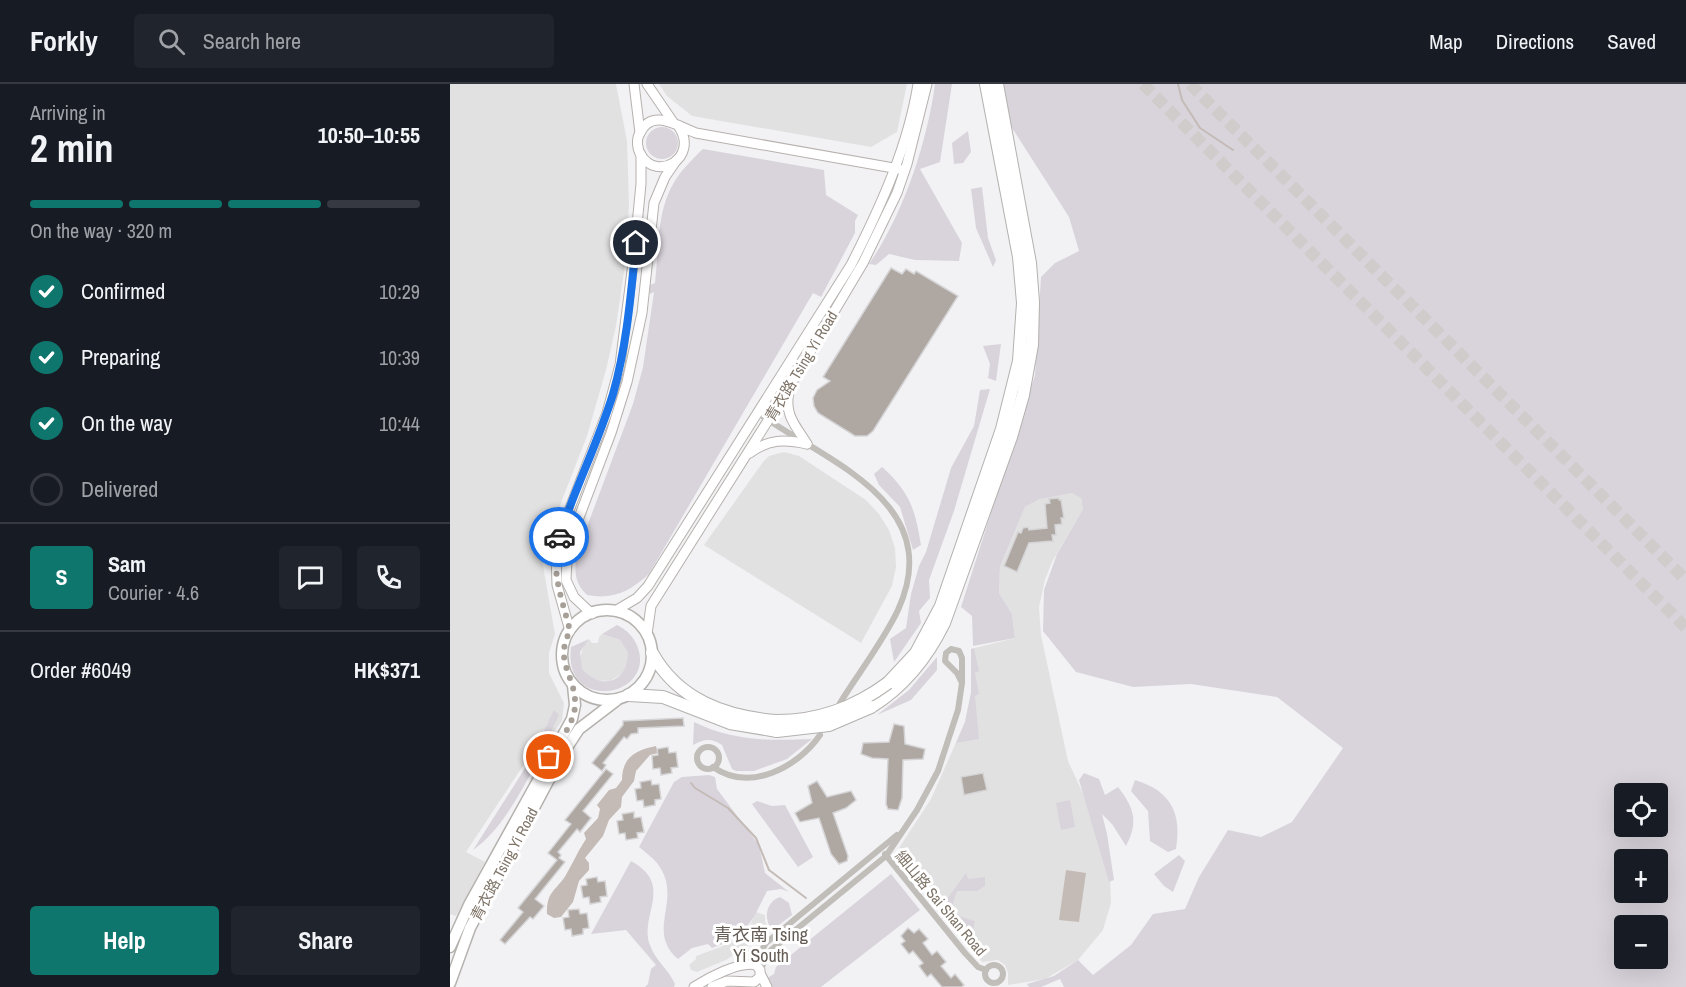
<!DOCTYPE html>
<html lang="en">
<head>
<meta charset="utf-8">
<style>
  :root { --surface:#171b24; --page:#20242c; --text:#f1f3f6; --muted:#9ea1a6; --line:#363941; --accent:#0f766e }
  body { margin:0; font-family:"Archivo Narrow","Noto Sans TC",sans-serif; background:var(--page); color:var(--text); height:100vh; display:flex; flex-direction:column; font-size:22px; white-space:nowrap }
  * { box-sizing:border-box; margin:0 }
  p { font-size:20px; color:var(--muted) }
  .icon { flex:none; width:33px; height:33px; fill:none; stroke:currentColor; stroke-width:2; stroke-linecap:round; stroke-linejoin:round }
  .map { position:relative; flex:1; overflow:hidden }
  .side { display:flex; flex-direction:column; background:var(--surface); width:450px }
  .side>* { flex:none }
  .tools { position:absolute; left:1164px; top:699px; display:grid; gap:12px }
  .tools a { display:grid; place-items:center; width:54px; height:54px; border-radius:6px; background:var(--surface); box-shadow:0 6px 24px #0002; font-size:30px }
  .pin { position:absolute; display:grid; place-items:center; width:51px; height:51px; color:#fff; margin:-26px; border:3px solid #fff; border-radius:50%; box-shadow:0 2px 6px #0007 }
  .courier { position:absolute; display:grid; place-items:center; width:60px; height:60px; margin:-30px; border:4px solid #1a73e8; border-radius:50%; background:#fff; color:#222; box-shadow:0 2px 8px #0007 }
  .headline em { font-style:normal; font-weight:700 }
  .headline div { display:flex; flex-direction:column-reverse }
  .headline { display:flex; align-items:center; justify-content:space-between; height:102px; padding:0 30px }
  h1 { font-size:39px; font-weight:700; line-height:45px }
  .bar { display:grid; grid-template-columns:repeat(4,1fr); gap:9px 6px; align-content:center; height:72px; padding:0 30px }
  .bar i { height:8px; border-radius:4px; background:var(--line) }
  .bar .selected { background:var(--accent) }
  .bar p { grid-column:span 4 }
  .line { display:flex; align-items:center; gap:15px; padding:0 30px; border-top:2px solid var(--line) }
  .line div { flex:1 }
  .round { display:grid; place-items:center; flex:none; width:63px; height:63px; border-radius:6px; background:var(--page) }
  ol { padding:0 30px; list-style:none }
  li { display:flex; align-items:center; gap:18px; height:66px }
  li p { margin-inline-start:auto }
  li .icon { padding:6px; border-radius:50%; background:var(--accent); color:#fff; stroke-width:4 }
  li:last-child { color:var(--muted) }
  li i { width:33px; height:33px; border:3px solid var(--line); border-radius:50% }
  .cta { display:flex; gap:12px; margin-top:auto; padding:12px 30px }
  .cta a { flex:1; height:69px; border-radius:6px; background:var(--accent); color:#fff; font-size:24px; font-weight:700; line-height:69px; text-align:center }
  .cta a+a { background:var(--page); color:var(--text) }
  header { display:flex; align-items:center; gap:36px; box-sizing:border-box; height:84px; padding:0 30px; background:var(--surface); border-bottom:2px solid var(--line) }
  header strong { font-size:28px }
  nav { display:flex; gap:33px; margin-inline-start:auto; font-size:21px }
  .search { width:420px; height:54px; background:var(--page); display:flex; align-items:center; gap:15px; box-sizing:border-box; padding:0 21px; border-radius:6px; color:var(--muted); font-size:22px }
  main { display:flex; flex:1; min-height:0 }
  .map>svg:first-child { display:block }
  .built { fill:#e2e1e2 }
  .green { fill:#d9d4db; fill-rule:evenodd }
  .water { fill:#c4bbb6 }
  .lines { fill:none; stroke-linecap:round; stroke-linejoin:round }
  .stream { stroke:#c4bbb6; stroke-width:2 }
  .building { fill:#aea7a2; stroke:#d5d4d6; stroke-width:1.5 }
  .highway-tunnel { stroke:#d0cccb; stroke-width:12; stroke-dasharray:12 6; stroke-linecap:butt }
  .secondary-casing { stroke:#b6b1ad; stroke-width:11 }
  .primary-casing { stroke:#b5b2ae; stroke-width:13 }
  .highway-casing { stroke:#b4b1ae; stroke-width:14 }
  .street { stroke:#c1beba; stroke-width:6 }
  .secondary { stroke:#fff; stroke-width:9 }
  .primary { stroke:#fff; stroke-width:10 }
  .highway { stroke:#fff; stroke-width:12 }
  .highway-bridge-casing { stroke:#b4b1ae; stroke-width:14; stroke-linecap:butt }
  .highway-bridge { stroke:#fff; stroke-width:12 }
  .done { stroke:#a7a099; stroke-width:6; stroke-dasharray:0 10.8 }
  .route { stroke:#1a73e8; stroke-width:8 }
  .labels { text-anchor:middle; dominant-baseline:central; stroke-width:6; stroke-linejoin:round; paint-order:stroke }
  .street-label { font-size:15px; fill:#7f7468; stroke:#fff }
  .quarter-label { font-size:18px; fill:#655d55; stroke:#fff }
</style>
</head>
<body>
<header>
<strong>Forkly</strong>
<div class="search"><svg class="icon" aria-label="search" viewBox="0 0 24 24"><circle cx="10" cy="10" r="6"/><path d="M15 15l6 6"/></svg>Search here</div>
<nav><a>Map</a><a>Directions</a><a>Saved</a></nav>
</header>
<main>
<section class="side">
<div class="headline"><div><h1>2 min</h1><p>Arriving in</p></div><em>10:50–10:55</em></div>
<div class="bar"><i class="selected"></i><i class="selected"></i><i class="selected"></i><i></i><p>On the way · 320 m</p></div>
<ol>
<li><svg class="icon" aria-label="check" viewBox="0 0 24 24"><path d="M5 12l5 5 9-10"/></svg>Confirmed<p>10:29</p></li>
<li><svg class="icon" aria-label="check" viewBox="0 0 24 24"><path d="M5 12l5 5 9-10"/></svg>Preparing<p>10:39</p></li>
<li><svg class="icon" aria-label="check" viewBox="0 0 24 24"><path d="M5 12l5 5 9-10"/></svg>On the way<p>10:44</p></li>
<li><i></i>Delivered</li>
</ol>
<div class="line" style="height:108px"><b class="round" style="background:var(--accent);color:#fff">S</b><div><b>Sam</b><p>Courier · 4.6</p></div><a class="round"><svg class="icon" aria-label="chat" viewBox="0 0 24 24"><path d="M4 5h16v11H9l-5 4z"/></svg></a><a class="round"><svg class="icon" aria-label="phone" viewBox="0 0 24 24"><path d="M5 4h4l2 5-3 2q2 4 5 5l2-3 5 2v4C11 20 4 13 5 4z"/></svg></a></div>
<div class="line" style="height:78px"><div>Order #6049</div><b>HK$371</b></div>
<div class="cta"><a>Help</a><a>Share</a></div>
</section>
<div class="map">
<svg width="1236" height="903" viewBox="0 0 1236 903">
  <rect width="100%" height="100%" fill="#f2f2f5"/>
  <g class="built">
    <polygon points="0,0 166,0 177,57 179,121 175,181 166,242 156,286 137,352 91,470 105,550 99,569 99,589 114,619 112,637 102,650 90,656 16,768 35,778 6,832 0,830"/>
    <polygon points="209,0 457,0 447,48 421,63 242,32 217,12"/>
    <polygon points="334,368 349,372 416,416 429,430 439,446 445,464 446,483 442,502 411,559 254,461 313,378 319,372"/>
    <polygon points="618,408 625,410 631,414 633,425 602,478 595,496 589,523 591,551 618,677 643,731 660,792 661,819 653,846 628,876 595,895 558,901 558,889 555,881 548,876 532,878 452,775 449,764 481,715 515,638 521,608 521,565 565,554 562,530 549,509 550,483 575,423 590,415"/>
    <polygon points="152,550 170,556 178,569 178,577 172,590 160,597 143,596 131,585 129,577 134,561 139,555 142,559 148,559 149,553"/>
    <polygon points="306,828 315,831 315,838 321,846 276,876 247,888 241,886 239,881 246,875 246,872 273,862 290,852 301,839"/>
  </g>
  <g class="green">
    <path d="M485,0H502L490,78L470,85L512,159L509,177L465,176L439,170L426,181L419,180C453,131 477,59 485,0Z"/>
    <path d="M534,0H1236V903H614L610,895L591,903H579L577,900L604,892L628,876L643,891L681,861L703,830L735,825L749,793L778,746L811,753L842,738L893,664L827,613L741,600L683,603L626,588L593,547L594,506L607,470L633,425L631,414L622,409L590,415L575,423L550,483L549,509L562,530L565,554L523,562L522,532L511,523L585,291L591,193L605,179L629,167L619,133ZM1174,710H1208V742H1174ZM1174,776H1208V808H1174ZM1174,842H1208V874H1174Z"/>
    <circle cx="212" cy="59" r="16"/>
    <polygon points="518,47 521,68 513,79 504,80 502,59"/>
    <path d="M253,65L374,86L376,111L408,131L405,137V149L371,213L363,209L199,490C180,507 164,516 137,511C124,498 125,489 126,472L183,320L193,283L204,208L200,210V201L205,199C210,154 205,112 240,78C245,73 248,69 253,65Z"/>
    <polygon points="532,103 538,154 546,176 543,183 526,144 521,105"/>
    <polygon points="551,260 546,297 538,294 540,280 533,262"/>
    <polygon points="540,305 504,427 479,496 480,514 469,527 471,539 444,578 440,555 456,544 461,510 469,482 476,468 501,384 524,342 530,306"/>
    <path d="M432,383C460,408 465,425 471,461L463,466L450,423L429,401L424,390Z"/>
    <path d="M167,541C177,546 184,553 188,564C205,614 112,629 121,563L139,555L130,568L132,585C151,606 177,600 178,569L170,556L152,550Z"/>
    <polygon points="524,564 529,587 525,589 529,610 525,612 529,655 506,659 515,638 521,609 521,565"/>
    <polygon points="487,573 487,586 461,616 427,631 459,606"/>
    <path d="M104,626L109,631C89,672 61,740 23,766L79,678Z"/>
    <path d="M244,638C283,657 319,657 362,655L337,675L304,687H286L282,685L272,661C261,654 255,655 243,661Z"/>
    <path d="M634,689L649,695L655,711L668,703C684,724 689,737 676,762L662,740L652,730L657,750L664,796L659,798L629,696Z"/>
    <path d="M259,691L265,693L267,705L309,761L315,789L339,808L331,805L317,807L304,833L292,849L281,857L262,864L258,860L242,864L228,875C194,846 235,815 207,779C202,773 195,768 189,763L224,698L232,693Z"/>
    <path d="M685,696C721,707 732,729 726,765L718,768L700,757L698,727L681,707Z"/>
    <polygon points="620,716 625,743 611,746 606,719"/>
    <polygon points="307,717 322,722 335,721 363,773 348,783 302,720"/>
    <polygon points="729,771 735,777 723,808 714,802 704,790"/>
    <path d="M181,777C225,801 189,831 200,861C205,876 219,886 225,900L224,903H195L198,900L201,885L206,881L176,846L141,850Z"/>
    <path d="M516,789L518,795L535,793V802L527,807H507C498,829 505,832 525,837L520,861L515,860L502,837L492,834V822Z"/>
    <polygon points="441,790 470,826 371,903 321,903 317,894 324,890 326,883"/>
    <path d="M330,813L339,819L342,831L322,846C313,834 316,818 330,813Z"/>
  </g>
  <g class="water">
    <path d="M206,662L208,669L200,671L186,687L184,697L172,713L171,723L159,736L153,752L135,774L139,779V786L129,797L123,818L111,833L104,834L97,830C96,806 108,806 117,789C124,777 128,767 136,755L134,749L148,734L150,725L147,721L159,706L166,704L172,696C172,674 185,666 206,662Z"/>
    <polygon points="616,786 636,789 629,838 609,836"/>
  </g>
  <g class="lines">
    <g class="stream">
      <polyline points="728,0 732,16 750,44 783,66"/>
      <polyline points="241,699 245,704 278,724 306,754 319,786 356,814"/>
    </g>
  </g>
  <g class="building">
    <polygon points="441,184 452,190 456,185 464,190 466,187 508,212 423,347 417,352 405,352 368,329 364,322 363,314 367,306 380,297 373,293"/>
    <polygon points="609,414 609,416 611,416 614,434 611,434 612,440 605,441 606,451 602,451 603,457 579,459 567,488 554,482 568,448 571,449 573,444 578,443 579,446 597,444 595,420 600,419 599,415"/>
    <polygon points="233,634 234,642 188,644 188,649 181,650 177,655 174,653 153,679 156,681 152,687 142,679 173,641 173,637"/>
    <polygon points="444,640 454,642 455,660 475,665 473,675 453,676 452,714 448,726 438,725 436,720 438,675 422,674 411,670 413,659 439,658"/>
    <polygon points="218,663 219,669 226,668 228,683 221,684 222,689 211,691 210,684 203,685 202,672 208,671 207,665"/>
    <polygon points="156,685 163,690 133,727 141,734 130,748 127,745 108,768 111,771 109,774 115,778 85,815 94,822 83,835 80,833 55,860 50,856 73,828 68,824 107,776 98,769 121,740 115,736"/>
    <polygon points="533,689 537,706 514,711 511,693"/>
    <polygon points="201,696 202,701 209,700 211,715 205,716 205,721 194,723 193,716 187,717 185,705 191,704 190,698"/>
    <polygon points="367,697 377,713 401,707 406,716 396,724 383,729 398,772 397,777 389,780 381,770 369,734 350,738 345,729 362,719 358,702"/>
    <polygon points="184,728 184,734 191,733 194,748 187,749 188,754 176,756 175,749 169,750 167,737 173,736 172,730"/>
    <polygon points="147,793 148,798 155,797 157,812 150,813 151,818 140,820 139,813 133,814 131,802 137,801 136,795"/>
    <polygon points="129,825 130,830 137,829 139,844 133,845 133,850 122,852 121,845 115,846 113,834 119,833 118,826"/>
    <polygon points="458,844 464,849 469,845 478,855 473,859 482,871 487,867 496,878 491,882 501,894 505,890 514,901 511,903 492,903 481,890 477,893 469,882 473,879 463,867 459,870 451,860 455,857 451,852"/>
  </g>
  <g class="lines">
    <g class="highway-tunnel">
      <polyline points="693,0 1236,544"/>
      <polyline points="740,0 1236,496"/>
    </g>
    <defs>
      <g id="secondary">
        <polyline points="184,0 190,49"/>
        <polyline points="197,0 223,38"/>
        <path d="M229,43C249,74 207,98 191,71C187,65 186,55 190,49C202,23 229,43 246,49L449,85"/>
        <path d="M339,308C334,331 346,342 357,360"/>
        <path d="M300,369C318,355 335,355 357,360"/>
        <path d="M165,527L187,514L198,502L401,181C430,124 458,63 468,0"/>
        <polyline points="142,530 124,513 116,496 117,475 122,452 161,349 177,298 192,229 204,119 215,93 226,77"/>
        <polyline points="120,547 107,501 106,468 111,447 157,329 170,281 184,171 191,100 191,71"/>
        <polyline points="197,550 201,522 341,300 413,179 447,109 457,80 477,0"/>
        <polyline points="311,891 317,903"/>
        <path d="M244,903C258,894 289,877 306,881L310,886V893L304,898L277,897L262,903"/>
      </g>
      <g id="primary">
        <circle cx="157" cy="571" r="45"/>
        <polyline points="0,863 19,821 122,635 125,621 123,601"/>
        <polyline points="0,899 20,844 112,671 129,645 167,616"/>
      </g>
      <g id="highway">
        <path d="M202,569C228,616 275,633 327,637"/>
        <polyline points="438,599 466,569 491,522 552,345 569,277 573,219 569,173 536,0"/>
        <polyline points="179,611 213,613 280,639 327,647"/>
        <path d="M421,623C455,602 477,574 494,539L561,353L573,311L582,261L583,218L580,179L547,0"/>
      </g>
    </defs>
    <use href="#secondary" class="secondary-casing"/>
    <use href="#primary" class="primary-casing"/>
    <use href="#highway" class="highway-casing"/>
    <g class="street">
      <path d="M308,329C377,378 497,418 448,526C434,556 408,590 390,619"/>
      <circle cx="258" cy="674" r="11"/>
      <path d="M263,683C300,709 348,683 370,651"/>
      <polyline points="435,770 515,869 528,883 536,886"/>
      <polyline points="303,880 316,859 447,751"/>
      <circle cx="544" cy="890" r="9"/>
      <polyline points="310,886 321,866 436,772 467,726 488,687 508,626 512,599 512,574 509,567 501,565 496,569 495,577 507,589 512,599"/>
    </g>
    <use href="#secondary" class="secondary"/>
    <use href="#primary" class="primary"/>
    <use href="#highway" class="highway"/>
    <defs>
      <g id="highway-bridge">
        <path d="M327,637C369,637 404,624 438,599"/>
        <polyline points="327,647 379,641 421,623"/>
      </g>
    </defs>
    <use href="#highway-bridge" class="highway-bridge-casing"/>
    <use href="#highway-bridge" class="highway-bridge"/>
  </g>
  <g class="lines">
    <path class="done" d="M99,673C109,658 123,641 125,623C127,592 103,579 120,547C112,514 100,487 109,453"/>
    <path class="route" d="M109,453C125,404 148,359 163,310C177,261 181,209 186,159"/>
  </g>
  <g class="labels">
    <g class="street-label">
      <text transform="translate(351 282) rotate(-59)">青衣路 Tsing Yi Road</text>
      <text transform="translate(54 780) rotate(-62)">青衣路 Tsing Yi Road</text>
      <text transform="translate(491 819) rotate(50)">細山路 Sai Shan Road</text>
    </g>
    <g class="quarter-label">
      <text x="311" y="850">青衣南 Tsing<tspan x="311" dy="21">Yi South</tspan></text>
    </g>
  </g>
</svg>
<div class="tools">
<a><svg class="icon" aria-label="locate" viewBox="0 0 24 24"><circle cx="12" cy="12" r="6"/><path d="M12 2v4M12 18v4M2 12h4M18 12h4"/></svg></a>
<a>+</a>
<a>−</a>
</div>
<div class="pin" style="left:99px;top:673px;background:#ea580c"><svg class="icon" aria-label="bag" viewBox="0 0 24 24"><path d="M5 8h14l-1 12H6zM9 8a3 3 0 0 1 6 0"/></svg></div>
<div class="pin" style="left:186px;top:159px;background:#1f2937"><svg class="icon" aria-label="home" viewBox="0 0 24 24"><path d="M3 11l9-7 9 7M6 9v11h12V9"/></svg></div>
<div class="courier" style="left:109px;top:453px"><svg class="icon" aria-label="car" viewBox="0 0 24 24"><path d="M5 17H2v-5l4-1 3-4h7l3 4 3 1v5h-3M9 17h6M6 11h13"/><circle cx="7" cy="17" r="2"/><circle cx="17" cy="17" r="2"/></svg></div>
</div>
</main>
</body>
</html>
